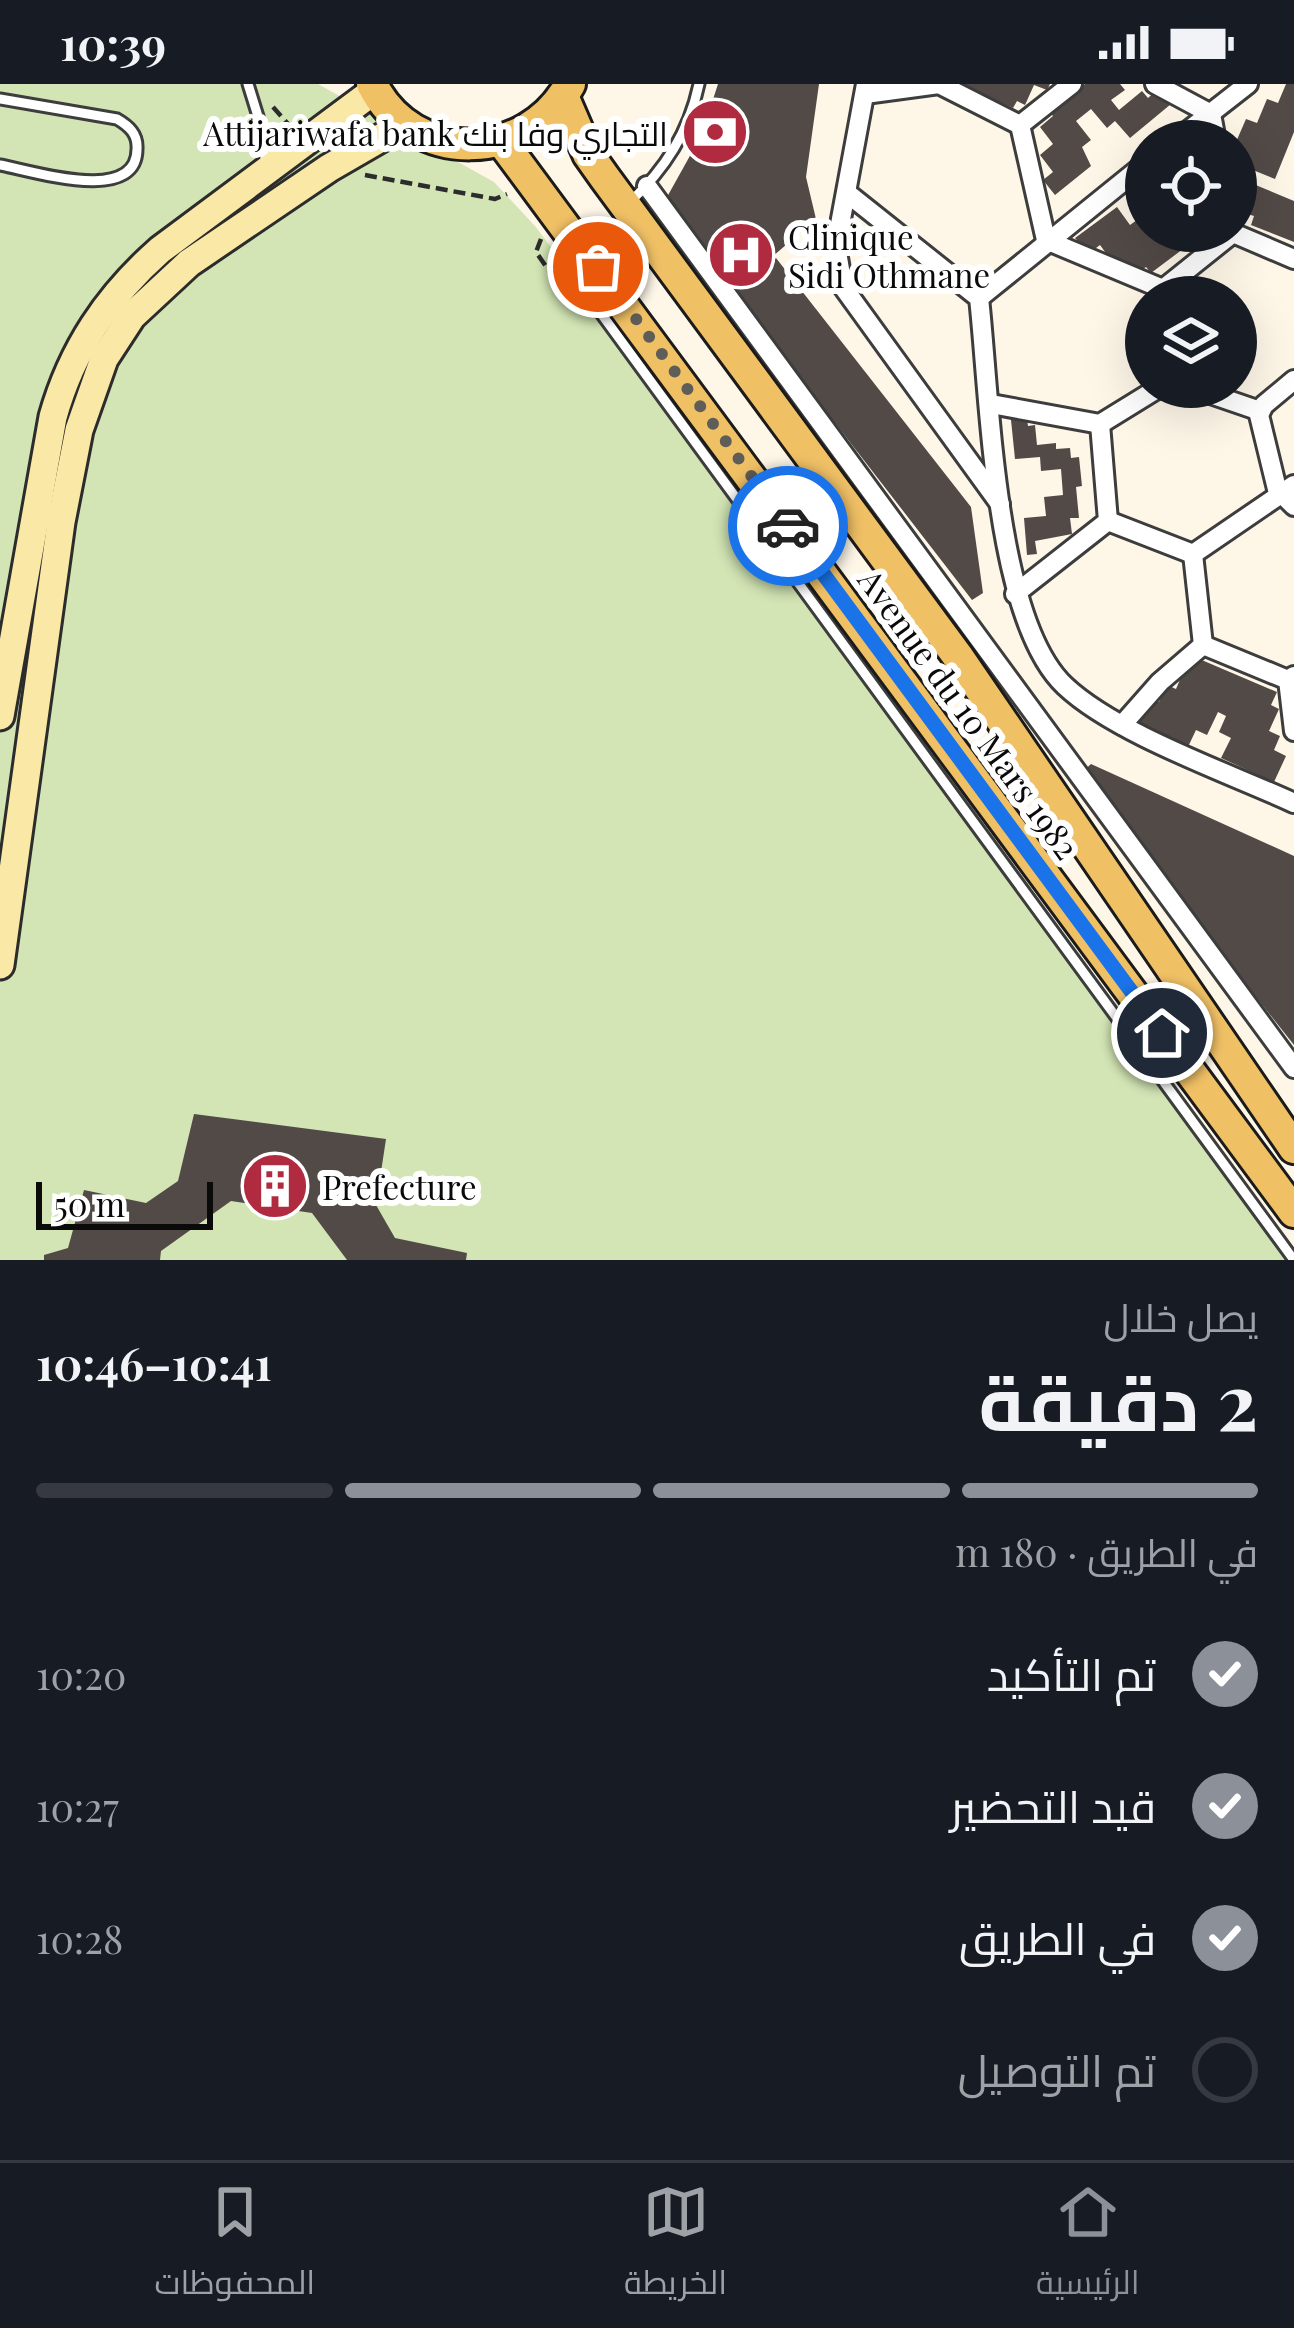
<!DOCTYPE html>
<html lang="ar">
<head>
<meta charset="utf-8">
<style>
  :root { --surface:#171b24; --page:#242831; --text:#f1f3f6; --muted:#9ea1a6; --line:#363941; --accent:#8c9099 }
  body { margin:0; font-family:"Playfair Display",Cairo,serif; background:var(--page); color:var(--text); direction:rtl; height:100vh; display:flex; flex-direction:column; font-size:45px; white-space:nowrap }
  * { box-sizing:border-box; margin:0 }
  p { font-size:39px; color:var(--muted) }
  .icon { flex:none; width:66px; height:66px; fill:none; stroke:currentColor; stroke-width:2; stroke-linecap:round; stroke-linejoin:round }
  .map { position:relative; height:1176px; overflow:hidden; direction:ltr }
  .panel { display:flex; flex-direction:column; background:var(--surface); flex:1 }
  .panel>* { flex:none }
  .buttons { position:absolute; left:1125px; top:36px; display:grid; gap:24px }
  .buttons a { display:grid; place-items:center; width:132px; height:132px; border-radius:50%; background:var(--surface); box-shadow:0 12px 48px #0002; font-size:60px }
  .scale { position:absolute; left:36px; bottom:30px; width:177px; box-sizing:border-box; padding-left:12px; border:6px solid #0a0a0a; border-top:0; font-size:33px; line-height:42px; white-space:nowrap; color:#0a0a0a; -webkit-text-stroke:9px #fff; paint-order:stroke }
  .pin { position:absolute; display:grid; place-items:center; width:102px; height:102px; color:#fff; margin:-51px; border:6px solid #fff; border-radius:50%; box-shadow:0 3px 12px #0007 }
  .courier { position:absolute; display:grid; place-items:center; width:120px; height:120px; margin:-60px; border:9px solid #1a73e8; border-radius:50%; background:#fff; color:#222; box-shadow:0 3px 15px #0007 }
  .summary em { font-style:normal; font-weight:700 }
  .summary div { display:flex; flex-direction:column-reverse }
  .summary { display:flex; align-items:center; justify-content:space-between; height:204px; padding:0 36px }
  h1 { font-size:78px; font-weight:700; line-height:90px }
  .bar { display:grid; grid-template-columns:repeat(4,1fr); gap:18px 12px; align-content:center; height:144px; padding:0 36px }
  .bar i { height:15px; border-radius:9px; background:var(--line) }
  .bar .current { background:var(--accent) }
  .bar p { grid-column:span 4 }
  ol { padding:0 36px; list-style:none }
  li { display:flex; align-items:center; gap:36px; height:132px }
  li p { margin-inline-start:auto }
  li .icon { padding:12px; border-radius:50%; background:var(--accent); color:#fff; stroke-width:4 }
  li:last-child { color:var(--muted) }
  li i { width:66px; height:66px; border:6px solid var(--line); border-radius:50% }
  .status { display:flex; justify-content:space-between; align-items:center; height:84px; padding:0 60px; background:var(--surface); direction:ltr }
  .status svg { height:33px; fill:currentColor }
  .menu { display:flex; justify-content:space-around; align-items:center; height:168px; border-top:3px solid var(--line); background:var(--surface); font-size:33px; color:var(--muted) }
  .menu a { display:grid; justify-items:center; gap:6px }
  .menu .current { color:var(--accent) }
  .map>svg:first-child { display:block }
  .green { fill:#d3e5b5 }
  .building { fill:#524a47 }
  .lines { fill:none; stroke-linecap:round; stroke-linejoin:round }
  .lane-casing { stroke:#3d3d3d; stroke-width:15 }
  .street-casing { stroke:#3d3d3d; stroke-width:24 }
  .secondary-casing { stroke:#2c2c2c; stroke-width:33 }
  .primary-casing { stroke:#1b1b1b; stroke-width:36 }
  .path { stroke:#2c2c2c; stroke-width:4.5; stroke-dasharray:12 6; stroke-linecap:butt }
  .lane { stroke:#fff; stroke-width:9 }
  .street { stroke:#fff; stroke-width:18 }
  .secondary { stroke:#fae8a6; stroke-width:27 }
  .primary { stroke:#f0c065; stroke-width:30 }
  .done { stroke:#5f5d58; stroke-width:12; stroke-dasharray:0 21.6 }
  .route { stroke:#1a73e8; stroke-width:15 }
  .labels { text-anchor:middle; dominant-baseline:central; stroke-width:12; stroke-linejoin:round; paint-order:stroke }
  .poi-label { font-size:33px; fill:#0a0a0a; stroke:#fff; text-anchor:start }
  .street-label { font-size:33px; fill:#0a0a0a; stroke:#fff }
</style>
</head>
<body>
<div class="status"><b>10:39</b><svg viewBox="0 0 49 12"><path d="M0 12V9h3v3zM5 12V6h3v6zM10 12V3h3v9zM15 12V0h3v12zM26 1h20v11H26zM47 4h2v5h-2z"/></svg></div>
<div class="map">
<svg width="1294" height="1176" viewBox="0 0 1294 1176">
  <rect width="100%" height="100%" fill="#fef7e8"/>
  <polygon class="green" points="0,0 318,0 494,98 535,142 739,411 1289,1176 0,1176"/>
  <g class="building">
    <polygon points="718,0 819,0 806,93 816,135 743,198 776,174 971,423 983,509 972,516 733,207 667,113 701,52"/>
    <polygon points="959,0 1050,0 1047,6 1034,1 1025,21 1017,17 1013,24"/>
    <polygon points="1085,0 1120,0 1125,6 1111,16 1119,26 1142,7 1148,14 1159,4 1171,20 1130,54 1115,37 1107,44 1091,25 1076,37 1091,56 1082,63 1091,82 1055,111 1043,96 1053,88 1040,71 1053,60 1040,43 1053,32 1047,25"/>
    <polygon points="1286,0 1294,0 1294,48 1275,95 1243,82 1247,74 1236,69 1236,58 1246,35 1257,39 1267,15 1278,19"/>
    <polygon points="1246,97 1294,117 1294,158 1251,141 1254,132 1247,130 1250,123 1237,118"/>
    <polygon points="1117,123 1130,141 1137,136 1150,153 1158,147 1194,147 1199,153 1151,189 1146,183 1133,192 1119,174 1113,179 1100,161 1088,170 1075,154"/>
    <polygon points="1027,335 1028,342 1035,341 1037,361 1056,359 1056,365 1070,364 1071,374 1079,373 1082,402 1076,403 1079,434 1070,434 1072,450 1035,457 1037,470 1027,471 1024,434 1046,432 1044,413 1063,411 1061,385 1041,387 1040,373 1015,375 1011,336"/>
    <polygon points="1197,574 1277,608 1271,621 1279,625 1269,647 1280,652 1274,666 1286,672 1274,698 1221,674 1231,654 1219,648 1226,632 1218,628 1207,651 1196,646 1187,665 1134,641 1147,613 1159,618 1167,601 1176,605 1188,577"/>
    <polygon points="1091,680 1294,772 1294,961 1080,690"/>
    <polygon points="194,1030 386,1055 376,1121 395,1154 467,1169 466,1176 347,1176 312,1129 231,1117 161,1167 160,1176 44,1176 44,1171 68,1164 84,1106 146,1119 178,1097"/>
  </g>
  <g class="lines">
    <defs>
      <g id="lane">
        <polyline points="248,0 261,42 266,82"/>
        <path d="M0,15L117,35C129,42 138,50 137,65C137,121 33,87 0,81"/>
        <path d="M629,119C665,85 689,48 699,0"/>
        <polyline points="564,159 567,179 578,198 1294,1176"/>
      </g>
      <g id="street">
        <polyline points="866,0 836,162 843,203 1000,420"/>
        <polyline points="1155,0 1211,30 1216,57"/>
        <polyline points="865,10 939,0 1020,41"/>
        <polyline points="1020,41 1046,156 1163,205 1163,213"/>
        <polyline points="1020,41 1072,0"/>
        <polyline points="1175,57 1248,0"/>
        <polyline points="647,102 1294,984"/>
        <path d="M847,109L979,214C990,312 994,535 1065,602C1116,650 1229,689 1294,719"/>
        <polyline points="1163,205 1233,149 1294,175"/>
        <polyline points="979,214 1146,79"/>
        <polyline points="1294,296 1264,321 1259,331 1277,405 1294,422"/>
        <polyline points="1190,303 1260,327"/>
        <polyline points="991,320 1100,340 1160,303"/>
        <polyline points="1108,437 1193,470"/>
        <polyline points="1193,470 1294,401"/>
        <polyline points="1193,470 1203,561"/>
        <polyline points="1015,510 1108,437 1100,340"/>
        <polyline points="1203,561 1288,596"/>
        <polyline points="1294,592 1288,596 1294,647"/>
        <polyline points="1122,641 1160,598 1203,561"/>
      </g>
      <g id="secondary">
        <path d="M0,632L53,333C72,265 108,212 160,166L375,6"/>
        <polyline points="0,881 61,438 79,346 104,275 132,232 189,179 329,84 405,40"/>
      </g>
      <g id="primary">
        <path d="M372,0C413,82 527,79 570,0"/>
        <polyline points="563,12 588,70 605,94 959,574 1294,1064"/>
        <polyline points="502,58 1294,1128"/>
      </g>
    </defs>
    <use href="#lane" class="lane-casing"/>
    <use href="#street" class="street-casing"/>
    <use href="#secondary" class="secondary-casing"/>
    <use href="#primary" class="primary-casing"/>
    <g class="path">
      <polyline points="273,23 289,41"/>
      <polyline points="365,91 495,115 507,110"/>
      <polyline points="541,155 536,168 552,191"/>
    </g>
    <use href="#lane" class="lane"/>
    <use href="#street" class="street"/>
    <use href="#secondary" class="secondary"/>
    <use href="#primary" class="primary"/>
  </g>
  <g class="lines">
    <polyline class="done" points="598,183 788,442"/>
    <polyline class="route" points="788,442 1162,949"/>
  </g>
  <defs>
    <symbol id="bank-disc" viewBox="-11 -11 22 22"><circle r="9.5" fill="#b02b3f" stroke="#fff"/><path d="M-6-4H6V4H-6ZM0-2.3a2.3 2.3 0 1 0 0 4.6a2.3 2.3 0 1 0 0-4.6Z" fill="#fff"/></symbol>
    <symbol id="hospital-disc" viewBox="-11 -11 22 22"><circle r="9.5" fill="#b02b3f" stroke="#fff"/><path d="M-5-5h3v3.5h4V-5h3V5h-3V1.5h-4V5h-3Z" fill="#fff"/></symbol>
    <symbol id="building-disc" viewBox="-11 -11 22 22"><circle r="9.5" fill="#b02b3f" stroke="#fff"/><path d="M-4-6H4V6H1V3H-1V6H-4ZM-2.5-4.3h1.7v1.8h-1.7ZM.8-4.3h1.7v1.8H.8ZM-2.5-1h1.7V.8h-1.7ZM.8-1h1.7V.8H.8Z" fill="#fff"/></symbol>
  </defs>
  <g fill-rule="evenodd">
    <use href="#bank-disc" x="677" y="10" width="76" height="76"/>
    <use href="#hospital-disc" x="703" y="133" width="76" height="76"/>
    <use href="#building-disc" x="237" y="1064" width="76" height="76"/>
  </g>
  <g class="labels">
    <g class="poi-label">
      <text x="668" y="48" text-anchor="end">Attijariwafa bank التجاري وفا بنك</text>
      <text x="788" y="152">Clinique<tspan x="788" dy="38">Sidi Othmane</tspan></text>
      <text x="322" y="1102">Prefecture</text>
    </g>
    <g class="street-label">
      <text transform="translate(970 629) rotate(54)">Avenue du 10 Mars 1982</text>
    </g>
  </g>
</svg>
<div class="buttons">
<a><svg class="icon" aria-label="locate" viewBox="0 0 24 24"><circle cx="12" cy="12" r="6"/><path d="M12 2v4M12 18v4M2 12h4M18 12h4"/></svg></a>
<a><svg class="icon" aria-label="layers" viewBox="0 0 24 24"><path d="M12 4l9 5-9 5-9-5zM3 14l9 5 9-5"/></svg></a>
</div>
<div class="scale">50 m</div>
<div class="pin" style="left:598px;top:183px;background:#ea580c"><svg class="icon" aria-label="bag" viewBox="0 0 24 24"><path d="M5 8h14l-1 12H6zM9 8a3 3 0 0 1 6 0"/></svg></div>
<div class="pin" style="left:1162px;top:949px;background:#1f2937"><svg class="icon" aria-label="home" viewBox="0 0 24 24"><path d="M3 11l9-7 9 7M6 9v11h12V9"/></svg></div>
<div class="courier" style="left:788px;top:442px"><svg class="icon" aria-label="car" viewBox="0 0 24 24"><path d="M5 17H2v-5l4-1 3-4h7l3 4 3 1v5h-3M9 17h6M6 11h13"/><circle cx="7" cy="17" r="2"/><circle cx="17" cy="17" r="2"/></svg></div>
</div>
<section class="panel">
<div class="summary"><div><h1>2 دقيقة</h1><p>يصل خلال</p></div><em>10:41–10:46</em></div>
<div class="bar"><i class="current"></i><i class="current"></i><i class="current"></i><i></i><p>في الطريق · 180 m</p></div>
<ol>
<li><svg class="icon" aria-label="check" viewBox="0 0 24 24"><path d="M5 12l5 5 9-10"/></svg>تم التأكيد<p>10:20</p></li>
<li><svg class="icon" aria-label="check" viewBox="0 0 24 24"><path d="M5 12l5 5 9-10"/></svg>قيد التحضير<p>10:27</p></li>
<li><svg class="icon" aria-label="check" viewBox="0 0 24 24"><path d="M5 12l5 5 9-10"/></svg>في الطريق<p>10:28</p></li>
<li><i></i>تم التوصيل</li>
</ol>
</section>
<nav class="menu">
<a class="current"><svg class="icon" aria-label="home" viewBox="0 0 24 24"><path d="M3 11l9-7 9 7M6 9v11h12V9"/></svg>الرئيسية</a>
<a><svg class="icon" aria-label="map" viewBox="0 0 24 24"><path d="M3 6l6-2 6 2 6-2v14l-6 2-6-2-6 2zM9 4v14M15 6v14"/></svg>الخريطة</a>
<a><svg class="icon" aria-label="saved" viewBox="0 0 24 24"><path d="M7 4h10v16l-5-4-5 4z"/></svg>المحفوظات</a>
</nav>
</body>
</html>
